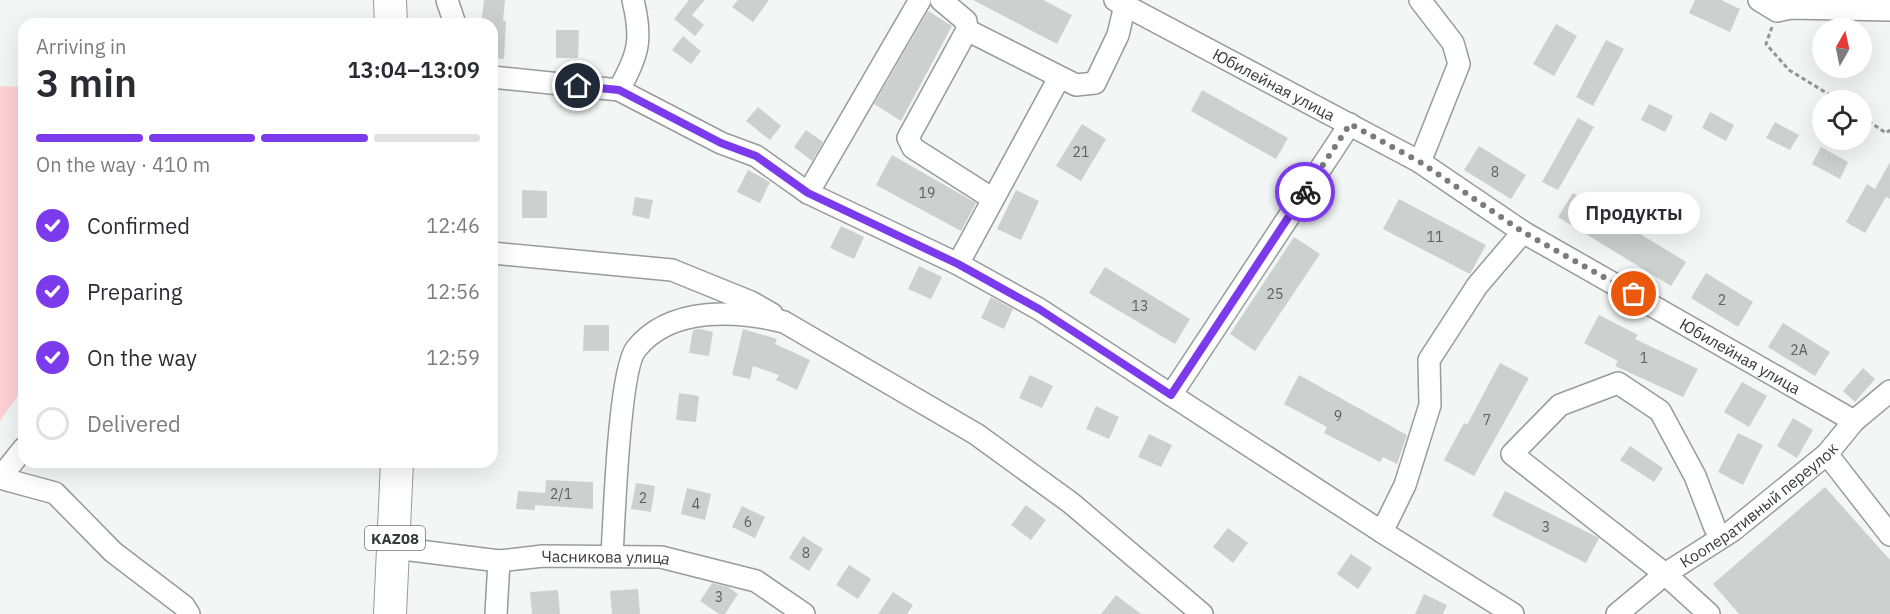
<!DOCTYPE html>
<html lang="en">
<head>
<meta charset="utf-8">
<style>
  :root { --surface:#fff; --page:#f2f2f3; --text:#2b2b33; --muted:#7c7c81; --line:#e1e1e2; --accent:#7c3aed }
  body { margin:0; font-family:"IBM Plex Sans",sans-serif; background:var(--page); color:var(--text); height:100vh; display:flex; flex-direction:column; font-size:22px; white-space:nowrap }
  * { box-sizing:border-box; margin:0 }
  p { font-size:20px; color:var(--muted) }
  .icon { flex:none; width:33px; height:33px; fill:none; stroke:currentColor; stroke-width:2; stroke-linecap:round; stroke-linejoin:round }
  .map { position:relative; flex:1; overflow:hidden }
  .panel { position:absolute; left:18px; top:18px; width:480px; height:450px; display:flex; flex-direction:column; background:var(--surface); border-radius:18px; box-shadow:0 6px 24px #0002 }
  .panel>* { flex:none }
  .needle { width:39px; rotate:9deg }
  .buttons { position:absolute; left:1812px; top:18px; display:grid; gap:12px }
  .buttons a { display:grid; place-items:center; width:60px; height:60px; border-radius:50%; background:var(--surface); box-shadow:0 6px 24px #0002; font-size:30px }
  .pin { position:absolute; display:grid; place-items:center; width:51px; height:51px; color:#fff; margin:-26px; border:3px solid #fff; border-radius:50%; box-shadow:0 2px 6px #0007 }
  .courier { position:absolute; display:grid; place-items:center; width:60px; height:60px; margin:-30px; border:4px solid #7c3aed; border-radius:50%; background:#fff; color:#222; box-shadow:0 2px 8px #0007 }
  .bubble { position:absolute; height:42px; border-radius:21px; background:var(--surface); box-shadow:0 6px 24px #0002; font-size:20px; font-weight:600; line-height:42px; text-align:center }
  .head em { font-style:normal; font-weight:600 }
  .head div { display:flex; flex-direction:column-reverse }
  .head { display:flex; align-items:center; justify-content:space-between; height:102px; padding:0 18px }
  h1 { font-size:39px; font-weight:600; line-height:45px }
  .bar { display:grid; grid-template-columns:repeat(4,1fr); gap:9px 6px; align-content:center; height:72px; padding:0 18px }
  .bar i { height:8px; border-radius:4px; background:var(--line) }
  .bar .active { background:var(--accent) }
  .bar p { grid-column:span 4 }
  ol { padding:0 18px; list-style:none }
  li { display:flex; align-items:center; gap:18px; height:66px }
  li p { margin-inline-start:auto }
  li .icon { padding:6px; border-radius:50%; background:var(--accent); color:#fff; stroke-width:4 }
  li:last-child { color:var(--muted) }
  li i { width:33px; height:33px; border:3px solid var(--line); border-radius:50% }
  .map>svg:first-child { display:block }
  .green { fill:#fed2d4 }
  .building { fill:#ccd0ce }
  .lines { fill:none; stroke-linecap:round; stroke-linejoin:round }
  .minor-casing { stroke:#979b99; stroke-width:24 }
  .highway-casing { stroke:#979b99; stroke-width:34 }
  .path { stroke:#939695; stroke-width:3; stroke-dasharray:4.5 3; stroke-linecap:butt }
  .minor { stroke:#fff; stroke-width:21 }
  .highway { stroke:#fff; stroke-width:32 }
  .done { stroke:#797c7b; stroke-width:6; stroke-dasharray:0 10.8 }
  .route { stroke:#7c3aed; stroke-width:8 }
  .labels { text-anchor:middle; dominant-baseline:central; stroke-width:4.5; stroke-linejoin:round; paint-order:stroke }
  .number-label { font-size:14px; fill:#5d605e }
  .shield { fill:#fff; stroke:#747574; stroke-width:1.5 }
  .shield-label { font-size:15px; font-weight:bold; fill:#383a39 }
  .street-label { font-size:16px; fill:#383a39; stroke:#fff }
</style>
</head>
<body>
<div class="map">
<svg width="1890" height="614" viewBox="0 0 1890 614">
  <rect width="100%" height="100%" fill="#f2f7f5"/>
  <polygon class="green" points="0,86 24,87 24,387 0,421"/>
  <g class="building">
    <polygon points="484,0 505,0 503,21 506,21 504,59 492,58 492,24 481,24"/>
    <polygon points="689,0 705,0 692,15 704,25 695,36 674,19"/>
    <polygon points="738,0 769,0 753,22 732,7"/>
    <polygon points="973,0 1043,0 1072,15 1057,44"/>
    <polygon points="1695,0 1721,0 1740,9 1730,32 1689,13"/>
    <polygon points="928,11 952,26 901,121 874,104"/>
    <polygon points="1556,24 1577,36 1554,76 1533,64"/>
    <polygon points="556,30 579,30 578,58 556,58"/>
    <polygon points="683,36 701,51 691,64 672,50"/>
    <polygon points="1606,40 1624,49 1593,106 1576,97"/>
    <polygon points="1202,90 1288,138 1276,159 1191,111"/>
    <polygon points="1649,104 1673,116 1665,132 1641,120"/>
    <polygon points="758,107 781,126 770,140 746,121"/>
    <polygon points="1710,112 1734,125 1726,141 1702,128"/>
    <polygon points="1578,118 1594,127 1558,190 1542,182"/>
    <polygon points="1775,122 1799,135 1790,150 1766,138"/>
    <polygon points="1082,124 1106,139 1081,181 1056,166"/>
    <polygon points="806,130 823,142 812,161 794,147"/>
    <polygon points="1479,146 1526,175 1511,199 1464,170"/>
    <polygon points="1821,147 1848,162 1840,179 1812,164"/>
    <polygon points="892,155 976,203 961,231 876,185"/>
    <polygon points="1890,162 1890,199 1886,197 1865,233 1846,222 1867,184 1875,189"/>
    <polygon points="748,170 770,182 760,203 737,192"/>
    <polygon points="522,190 547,191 547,218 522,218"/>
    <polygon points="1016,190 1039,201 1021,240 997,229"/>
    <polygon points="1573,193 1686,262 1671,286 1558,217"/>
    <polygon points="635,197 653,200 649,219 632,215"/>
    <polygon points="1399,199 1486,245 1470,274 1383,229"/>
    <polygon points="841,226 864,237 854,259 830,248"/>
    <polygon points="1294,237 1320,254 1255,351 1230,334"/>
    <polygon points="919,266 942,277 931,299 908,289"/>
    <polygon points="1105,267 1190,319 1175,344 1089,293"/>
    <polygon points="1706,273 1753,302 1738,327 1691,298"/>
    <polygon points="991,297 1013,309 1004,329 981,318"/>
    <polygon points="1599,315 1638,335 1635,339 1698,369 1683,397 1615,366 1618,361 1584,343"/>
    <polygon points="1783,323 1830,352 1815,376 1768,347"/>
    <polygon points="584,325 609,325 609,351 583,351"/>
    <polygon points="699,329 713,332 709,356 689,353 693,330"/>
    <polygon points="743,329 777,339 775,344 810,360 797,390 776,380 779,375 753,366 750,379 732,375"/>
    <polygon points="1500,363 1529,378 1474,476 1444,460 1464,423 1467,425"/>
    <polygon points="1863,368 1875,379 1855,402 1843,391"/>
    <polygon points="1030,375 1053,386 1042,408 1019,398"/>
    <polygon points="1299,375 1407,435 1397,464 1383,457 1380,462 1324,433 1327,427 1284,404"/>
    <polygon points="1742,382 1767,396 1749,427 1724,412"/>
    <polygon points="679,393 699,396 696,422 676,420"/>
    <polygon points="1096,406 1119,417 1109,439 1086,429"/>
    <polygon points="1793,418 1813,430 1797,458 1777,446"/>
    <polygon points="1738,433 1763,445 1743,485 1718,472"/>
    <polygon points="1149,434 1172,445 1161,467 1138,457"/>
    <polygon points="1630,446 1663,468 1654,482 1620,460"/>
    <polygon points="546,480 593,482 593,509 535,505 535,510 516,509 518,491 545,493"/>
    <polygon points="636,483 655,486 651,512 631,509"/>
    <polygon points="1825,487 1890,560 1890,614 1739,614 1713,584"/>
    <polygon points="687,488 711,494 705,520 681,514"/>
    <polygon points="1505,491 1599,538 1586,563 1492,516"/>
    <polygon points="1026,505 1046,520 1031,540 1011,525"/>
    <polygon points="742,506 765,517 755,538 732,527"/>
    <polygon points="1228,528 1248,543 1233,563 1213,547"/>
    <polygon points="803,536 823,549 809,571 789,558"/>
    <polygon points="1351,554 1372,568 1358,589 1337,574"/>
    <polygon points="849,565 871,579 858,599 836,585"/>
    <polygon points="712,583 728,587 738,594 725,614 719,614 700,601"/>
    <polygon points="638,589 640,614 612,614 610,591"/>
    <polygon points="558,590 560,614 532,614 530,592"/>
    <polygon points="893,592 913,605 907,614 878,614"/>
    <polygon points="1424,594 1447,605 1443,614 1415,614"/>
    <polygon points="1116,595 1141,614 1101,614"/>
  </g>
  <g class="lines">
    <defs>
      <g id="minor">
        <polyline points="447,0 455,24"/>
        <polyline points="920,0 808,193 958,264"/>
        <polyline points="941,0 966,21 967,30 908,138 913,148 993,199"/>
        <path id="s1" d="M1115,0L1420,162L1523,232L1854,421"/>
        <polyline points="1759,0 1777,11 1791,8 1890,10"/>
        <polyline points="967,30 1076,85 1095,83 1118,35 1125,5"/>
        <polyline points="492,77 619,90 721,143 756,156 808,193"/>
        <polyline points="1059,78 958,264 1039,309 1382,532 1405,485 1430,405 1429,360 1477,286 1523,232"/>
        <path d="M619,90C638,53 643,42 633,0"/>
        <polyline points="1420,162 1459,64 1453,43 1420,0"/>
        <polyline points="492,253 672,270 751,302 772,314"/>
        <polyline points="1171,395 1350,124"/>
        <polyline points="1827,454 1890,535"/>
        <polyline points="0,478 55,493 113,552 184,606 189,614"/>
        <polyline points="0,478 24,448"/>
        <polyline points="1382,532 1513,614"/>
        <path id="s2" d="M395,548L499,561L543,556L661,557L756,581L804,614"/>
        <path d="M612,556C614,520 619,371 636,349C670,306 737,310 784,322L976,434L1071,503L1202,614"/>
        <polyline points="496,614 499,561"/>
        <polyline points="1617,614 1665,574 1512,454 1560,405 1618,383 1660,411 1695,476 1715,528"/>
        <path id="s3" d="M1709,614L1665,574L1732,531L1827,454L1854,421L1890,391"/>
      </g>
      <g id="highway">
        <polyline points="390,0 391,24"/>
        <polyline points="390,614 397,462"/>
      </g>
    </defs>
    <use href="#minor" class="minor-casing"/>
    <use href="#highway" class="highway-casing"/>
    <g class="path">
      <polyline points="1772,27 1766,44 1789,70 1838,100"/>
      <polyline points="1862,117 1886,133 1890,130"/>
    </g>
    <use href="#minor" class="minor"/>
    <use href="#highway" class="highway"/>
  </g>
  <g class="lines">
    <polyline class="done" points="1305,192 1350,124 1420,162 1523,232 1634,294"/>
    <polyline class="route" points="578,86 619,90 721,143 756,156 808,193 958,264 1039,309 1171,395 1305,192"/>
  </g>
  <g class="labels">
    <g class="number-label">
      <text x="1081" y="152">21</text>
      <text x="1495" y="172">8</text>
      <text x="927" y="193">19</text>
      <text x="1435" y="237">11</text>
      <text x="1275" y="294">25</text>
      <text x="1722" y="300">2</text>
      <text x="1140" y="306">13</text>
      <text x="1799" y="350">2А</text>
      <text x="1644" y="358">1</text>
      <text x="1338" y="416">9</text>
      <text x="1487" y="420">7</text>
      <text x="561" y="494">2/1</text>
      <text x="643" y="498">2</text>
      <text x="696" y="504">4</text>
      <text x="748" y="522">6</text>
      <text x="1546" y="527">3</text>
      <text x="806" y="553">8</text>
      <text x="719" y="597">3</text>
    </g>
    <rect class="shield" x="365" y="526" width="60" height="24" rx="4.5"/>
    <g class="shield-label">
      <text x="395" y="538">KAZ08</text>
    </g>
    <g class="street-label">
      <text stroke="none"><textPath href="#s1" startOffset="180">Юбилейная улица</textPath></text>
      <text stroke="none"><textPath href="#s1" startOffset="720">Юбилейная улица</textPath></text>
      <text stroke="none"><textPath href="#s3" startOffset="176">Кооперативный переулок</textPath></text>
      <text stroke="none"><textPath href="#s2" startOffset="212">Часникова улица</textPath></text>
    </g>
  </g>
</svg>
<div class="buttons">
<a><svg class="needle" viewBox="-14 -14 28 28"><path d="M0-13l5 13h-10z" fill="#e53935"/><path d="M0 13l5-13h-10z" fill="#7c7c81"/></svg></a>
<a><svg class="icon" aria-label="locate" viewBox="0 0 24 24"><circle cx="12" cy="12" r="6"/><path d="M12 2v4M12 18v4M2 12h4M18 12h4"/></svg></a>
</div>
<div class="pin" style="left:1634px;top:294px;background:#ea580c"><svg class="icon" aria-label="bag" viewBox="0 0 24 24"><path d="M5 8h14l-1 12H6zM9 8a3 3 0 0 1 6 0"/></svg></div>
<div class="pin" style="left:578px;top:86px;background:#1f2937"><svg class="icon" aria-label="home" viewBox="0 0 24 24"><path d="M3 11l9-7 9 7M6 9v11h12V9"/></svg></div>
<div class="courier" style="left:1305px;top:192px"><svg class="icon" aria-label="bike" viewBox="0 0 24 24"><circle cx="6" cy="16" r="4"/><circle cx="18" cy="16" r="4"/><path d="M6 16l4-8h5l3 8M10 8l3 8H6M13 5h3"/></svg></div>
<div class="bubble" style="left:1568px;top:192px;width:132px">Продукты</div>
<section class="panel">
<div class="head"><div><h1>3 min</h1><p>Arriving in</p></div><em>13:04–13:09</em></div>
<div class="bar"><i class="active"></i><i class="active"></i><i class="active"></i><i></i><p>On the way · 410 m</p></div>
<ol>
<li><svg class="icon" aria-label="check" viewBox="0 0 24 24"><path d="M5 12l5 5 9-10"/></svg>Confirmed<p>12:46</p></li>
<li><svg class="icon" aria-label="check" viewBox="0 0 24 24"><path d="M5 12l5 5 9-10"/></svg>Preparing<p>12:56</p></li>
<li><svg class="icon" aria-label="check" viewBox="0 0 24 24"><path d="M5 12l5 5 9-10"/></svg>On the way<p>12:59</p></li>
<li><i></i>Delivered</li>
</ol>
</section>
</div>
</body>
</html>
